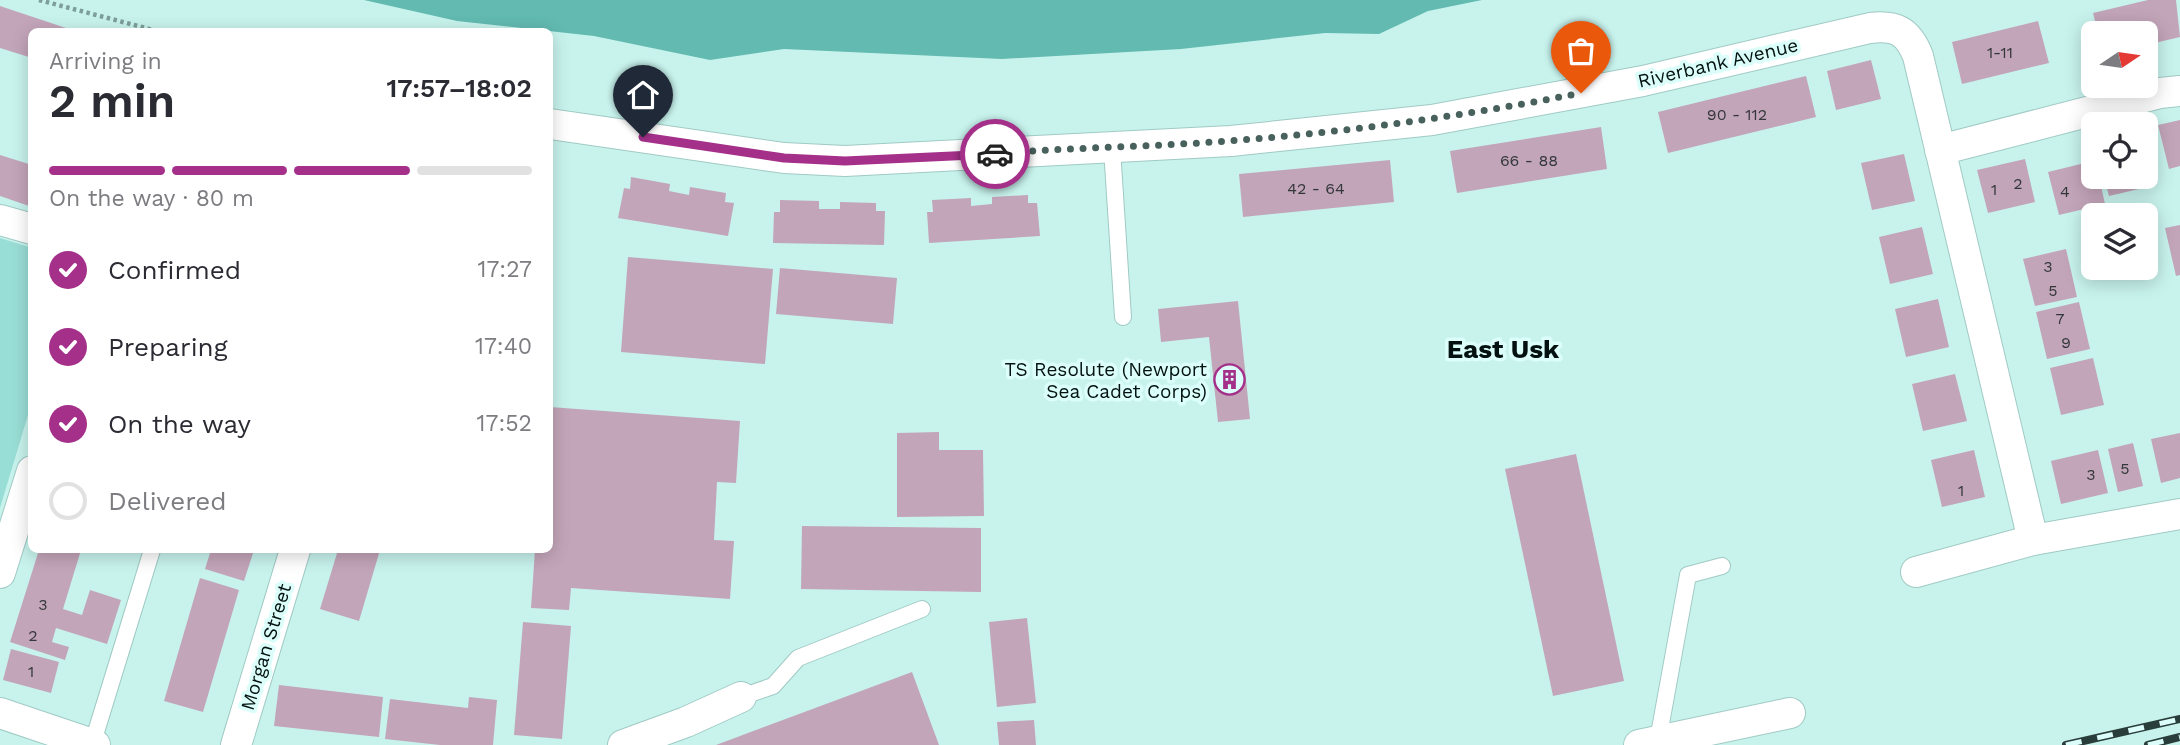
<!DOCTYPE html>
<html lang="en">
<head>
<meta charset="utf-8">
<style>
  :root { --surface:#fff; --page:#f7f7f7; --text:#2b2b33; --muted:#7c7c81; --line:#e1e1e2; --accent:#a4308a }
  body { margin:0; font-family:"Work Sans",sans-serif; background:var(--page); color:var(--text); height:100vh; display:flex; flex-direction:column; font-size:26px; white-space:nowrap }
  * { box-sizing:border-box; margin:0 }
  p { font-size:23px; color:var(--muted) }
  .icon { flex:none; width:38px; height:38px; fill:none; stroke:currentColor; stroke-width:2; stroke-linecap:round; stroke-linejoin:round }
  .map { position:relative; flex:1; overflow:hidden }
  .panel { position:absolute; left:28px; top:28px; width:525px; height:525px; display:flex; flex-direction:column; background:var(--surface); border-radius:10px; box-shadow:0 4px 18px #0003 }
  .panel>* { flex:none }
  .needle { width:46px; rotate:77deg }
  .tools { position:absolute; left:2081px; top:21px; display:grid; gap:14px }
  .tools a { display:grid; place-items:center; width:77px; height:77px; border-radius:10px; background:var(--surface); box-shadow:0 4px 18px #0003; font-size:35px }
  .pin { position:absolute; display:grid; place-items:center; width:60px; height:60px; color:#fff; margin:-72px -30px; border-radius:50% 50% 50% 0; rotate:-45deg; box-shadow:0 0 7px #0007 }
  .pin .icon { rotate:45deg }
  .courier { position:absolute; display:grid; place-items:center; width:70px; height:70px; margin:-35px; border:5px solid #a4308a; border-radius:50%; background:#fff; color:#222; box-shadow:0 2px 9px #0007 }
  .headline em { font-style:normal; font-weight:600 }
  .headline div { display:flex; flex-direction:column-reverse }
  .headline { display:flex; align-items:center; justify-content:space-between; height:119px; padding:0 21px }
  h1 { font-size:46px; font-weight:600; line-height:52px }
  .bar { display:grid; grid-template-columns:repeat(4,1fr); gap:10px 7px; align-content:center; height:84px; padding:0 21px }
  .bar i { height:9px; border-radius:5px; background:var(--line) }
  .bar .active { background:var(--accent) }
  .bar p { grid-column:span 4 }
  ol { padding:0 21px; list-style:none }
  li { display:flex; align-items:center; gap:21px; height:77px }
  li p { margin-inline-start:auto }
  li .icon { padding:7px; border-radius:50%; background:var(--accent); color:#fff; stroke-width:4 }
  li:last-child { color:var(--muted) }
  li i { width:38px; height:38px; border:4px solid var(--line); border-radius:50% }
  .map>svg:first-child { display:block }
  .green { fill:#99ded6 }
  .water { fill:#62bab1 }
  .building { fill:#c3a5b9 }
  .lines { fill:none; stroke-linecap:round; stroke-linejoin:round }
  .lane-casing { stroke:#a0cac4; stroke-width:18 }
  .street-casing { stroke:#a0cac4; stroke-width:32 }
  .path { stroke:#7d9e99; stroke-width:4.5; stroke-dasharray:3.5 3.5; stroke-linecap:butt }
  .lane { stroke:#fff; stroke-width:16 }
  .street { stroke:#fff; stroke-width:30 }
  .rail-casing { stroke:#293d3a; stroke-width:8 }
  .rail { stroke:#dcfefa; stroke-width:5; stroke-dasharray:16; stroke-linecap:butt }
  .done { stroke:#48615d; stroke-width:7; stroke-dasharray:0 12.6 }
  .route { stroke:#a4308a; stroke-width:9 }
  .labels { text-anchor:middle; dominant-baseline:central; stroke-width:7; stroke-linejoin:round; paint-order:stroke }
  .number-label { font-size:16px; fill:#33373a }
  .street-label { font-size:19px; fill:#031210; stroke:#dcfefa }
  .poi-label { font-size:19px; fill:#031210; stroke:#dcfefa; text-anchor:end }
  .district-label { font-size:26px; font-weight:bold; fill:#031210; stroke:#dcfefa }
</style>
</head>
<body>
<div class="map">
<svg width="2180" height="745" viewBox="0 0 2180 745">
  <rect width="100%" height="100%" fill="#c8f3ed"/>
  <polygon class="green" points="0,238 32,248 31,405 0,508"/>
  <polygon class="water" points="364,0 1482,0 1428,11 1379,34 1325,33 1181,49 1002,59 784,49 710,60 594,36 457,21"/>
  <g class="building">
    <polygon points="2148,0 2176,0 2180,37 2146,45 2146,33 2098,33 2093,13"/>
    <polygon points="0,6 75,31 75,32 32,32 32,58 0,48"/>
    <polygon points="2038,21 2049,63 1962,84 1952,42"/>
    <polygon points="1871,60 1881,99 1836,110 1827,71"/>
    <polygon points="1806,76 1816,117 1668,153 1658,112"/>
    <polygon points="2180,120 2180,166 2169,169 2158,125"/>
    <polygon points="1601,127 1607,169 1457,193 1450,151"/>
    <polygon points="2147,145 2156,185 2109,196 2104,177 2146,177"/>
    <polygon points="1904,154 1915,201 1872,210 1861,163"/>
    <polygon points="0,155 32,165 32,207 0,196"/>
    <polygon points="2025,159 2035,202 1988,213 1977,170"/>
    <polygon points="1390,160 1394,202 1243,217 1239,174"/>
    <polygon points="2093,161 2093,177 2099,177 2105,204 2059,215 2048,172"/>
    <polygon points="631,177 670,184 669,191 689,195 690,187 726,193 725,202 734,203 728,236 618,218 624,188 630,189"/>
    <polygon points="1028,195 1028,203 1037,203 1040,236 929,243 927,212 933,212 932,200 971,198 971,206 992,204 992,197"/>
    <polygon points="780,200 819,201 819,209 840,209 840,202 876,203 876,211 885,211 884,245 773,243 774,212 780,212"/>
    <polygon points="2180,225 2180,275 2176,276 2165,228"/>
    <polygon points="1922,227 1933,274 1890,284 1879,237"/>
    <polygon points="2066,249 2077,297 2035,306 2023,259"/>
    <polygon points="628,257 773,269 765,364 621,352"/>
    <polygon points="780,268 897,278 893,324 776,314"/>
    <polygon points="1938,299 1949,347 1906,357 1895,309"/>
    <polygon points="1238,301 1250,419 1218,422 1209,337 1161,342 1158,309"/>
    <polygon points="2079,302 2090,349 2047,359 2036,312"/>
    <polygon points="2093,358 2104,405 2061,415 2050,368"/>
    <polygon points="1955,374 1967,421 1923,431 1912,384"/>
    <polygon points="550,407 740,421 736,483 717,482 714,540 734,541 730,599 571,588 569,610 531,608 535,550 550,550"/>
    <polygon points="939,432 939,450 983,450 984,516 897,517 897,433"/>
    <polygon points="2180,433 2180,478 2161,483 2151,439"/>
    <polygon points="2133,443 2143,486 2118,492 2108,449"/>
    <polygon points="1974,450 1985,497 1942,507 1931,460"/>
    <polygon points="2098,450 2108,493 2061,504 2051,461"/>
    <polygon points="1576,454 1624,681 1553,696 1505,469"/>
    <polygon points="802,526 981,528 981,592 801,589"/>
    <polygon points="39,550 81,550 63,609 82,615 90,590 121,600 107,644 56,628 52,642 69,647 65,660 10,642"/>
    <polygon points="211,550 254,550 244,581 205,569"/>
    <polygon points="338,550 380,550 359,621 320,609"/>
    <polygon points="200,578 239,590 203,712 164,701"/>
    <polygon points="1027,618 1036,703 997,707 989,622"/>
    <polygon points="523,622 571,626 562,739 514,735"/>
    <polygon points="11,649 59,662 51,693 3,680"/>
    <polygon points="912,672 939,745 716,745"/>
    <polygon points="279,685 383,697 379,737 274,726"/>
    <polygon points="469,697 497,700 493,745 440,745 385,739 390,699 468,708"/>
    <polygon points="1034,720 1036,745 999,745 997,722"/>
  </g>
  <g class="lines">
    <defs>
      <g id="lane">
        <polyline points="1112,149 1123,317"/>
        <polyline points="741,697 773,686 798,658 922,609"/>
        <polyline points="1658,740 1688,575 1722,566"/>
        <polyline points="92,745 152,550"/>
      </g>
      <g id="street">
        <path d="M550,124L784,158L845,161L1231,141L1432,120L1643,81L1870,28C1896,25 1908,31 1918,56L2033,540"/>
        <polyline points="1940,150 2160,93 2180,91"/>
        <polyline points="0,220 32,229"/>
        <polyline points="1916,572 2033,540 2180,514"/>
        <polyline points="0,573 32,471"/>
        <polyline points="0,713 95,745"/>
        <polyline points="236,745 295,550"/>
        <polyline points="623,745 686,722 741,697"/>
        <polyline points="1639,745 1790,713"/>
      </g>
    </defs>
    <use href="#lane" class="lane-casing"/>
    <use href="#street" class="street-casing"/>
    <polyline class="path" points="39,0 161,32"/>
    <use href="#lane" class="lane"/>
    <use href="#street" class="street"/>
    <defs>
      <g id="rail">
        <polyline points="2066,745 2180,719"/>
        <polyline points="2148,745 2180,737"/>
      </g>
    </defs>
    <use href="#rail" class="rail-casing"/>
    <use href="#rail" class="rail"/>
  </g>
  <g class="lines">
    <path class="done" d="M995,154C1073,147 1151,147 1228,141C1347,132 1465,116 1581,93"/>
    <polyline class="route" points="643,137 784,158 845,161 995,154"/>
  </g>
  <defs>
    <symbol id="building-ring" viewBox="-11 -11 22 22"><circle r="9.5" fill="#dcfefa" stroke="#a4308a" stroke-width="1.5"/><path d="M-4-6H4V6H1V3H-1V6H-4ZM-2.5-4.3h1.7v1.8h-1.7ZM.8-4.3h1.7v1.8H.8ZM-2.5-1h1.7V.8h-1.7ZM.8-1h1.7V.8H.8Z" fill="#a4308a"/></symbol>
  </defs>
  <g fill-rule="evenodd">
    <use href="#building-ring" x="1212" y="362" width="35" height="35"/>
  </g>
  <g class="labels">
    <g class="number-label">
      <text x="2000" y="52">1-11</text>
      <text x="1737" y="114">90 - 112</text>
      <text x="1529" y="160">66 - 88</text>
      <text x="2018" y="183">2</text>
      <text x="1316" y="188">42 - 64</text>
      <text x="1994" y="189">1</text>
      <text x="2065" y="191">4</text>
      <text x="2048" y="266">3</text>
      <text x="2053" y="290">5</text>
      <text x="2060" y="318">7</text>
      <text x="2066" y="342">9</text>
      <text x="2125" y="468">5</text>
      <text x="2091" y="474">3</text>
      <text x="1961" y="490">1</text>
      <text x="43" y="604">3</text>
      <text x="33" y="635">2</text>
      <text x="31" y="671">1</text>
    </g>
    <g class="street-label">
      <text transform="translate(1718 63) rotate(-13)">Riverbank Avenue</text>
      <text transform="translate(266 647) rotate(-73)">Morgan Street</text>
    </g>
    <g class="poi-label">
      <text x="1207" y="369">TS Resolute (Newport<tspan x="1207" dy="22">Sea Cadet Corps)</tspan></text>
    </g>
    <g class="district-label">
      <text x="1503" y="349">East Usk</text>
    </g>
  </g>
</svg>
<div class="tools">
<a><svg class="needle" viewBox="-14 -14 28 28"><path d="M0-13l5 13h-10z" fill="#e53935"/><path d="M0 13l5-13h-10z" fill="#7c7c81"/></svg></a>
<a><svg class="icon" aria-label="locate" viewBox="0 0 24 24"><circle cx="12" cy="12" r="6"/><path d="M12 2v4M12 18v4M2 12h4M18 12h4"/></svg></a>
<a><svg class="icon" aria-label="layers" viewBox="0 0 24 24"><path d="M12 4l9 5-9 5-9-5zM3 14l9 5 9-5"/></svg></a>
</div>
<div class="pin" style="left:1581px;top:93px;background:#ea580c"><svg class="icon" aria-label="bag" viewBox="0 0 24 24"><path d="M5 8h14l-1 12H6zM9 8a3 3 0 0 1 6 0"/></svg></div>
<div class="pin" style="left:643px;top:137px;background:#1f2937"><svg class="icon" aria-label="home" viewBox="0 0 24 24"><path d="M3 11l9-7 9 7M6 9v11h12V9"/></svg></div>
<div class="courier" style="left:995px;top:154px"><svg class="icon" aria-label="car" viewBox="0 0 24 24"><path d="M5 17H2v-5l4-1 3-4h7l3 4 3 1v5h-3M9 17h6M6 11h13"/><circle cx="7" cy="17" r="2"/><circle cx="17" cy="17" r="2"/></svg></div>
<section class="panel">
<div class="headline"><div><h1>2 min</h1><p>Arriving in</p></div><em>17:57–18:02</em></div>
<div class="bar"><i class="active"></i><i class="active"></i><i class="active"></i><i></i><p>On the way · 80 m</p></div>
<ol>
<li><svg class="icon" aria-label="check" viewBox="0 0 24 24"><path d="M5 12l5 5 9-10"/></svg>Confirmed<p>17:27</p></li>
<li><svg class="icon" aria-label="check" viewBox="0 0 24 24"><path d="M5 12l5 5 9-10"/></svg>Preparing<p>17:40</p></li>
<li><svg class="icon" aria-label="check" viewBox="0 0 24 24"><path d="M5 12l5 5 9-10"/></svg>On the way<p>17:52</p></li>
<li><i></i>Delivered</li>
</ol>
</section>
</div>
</body>
</html>
